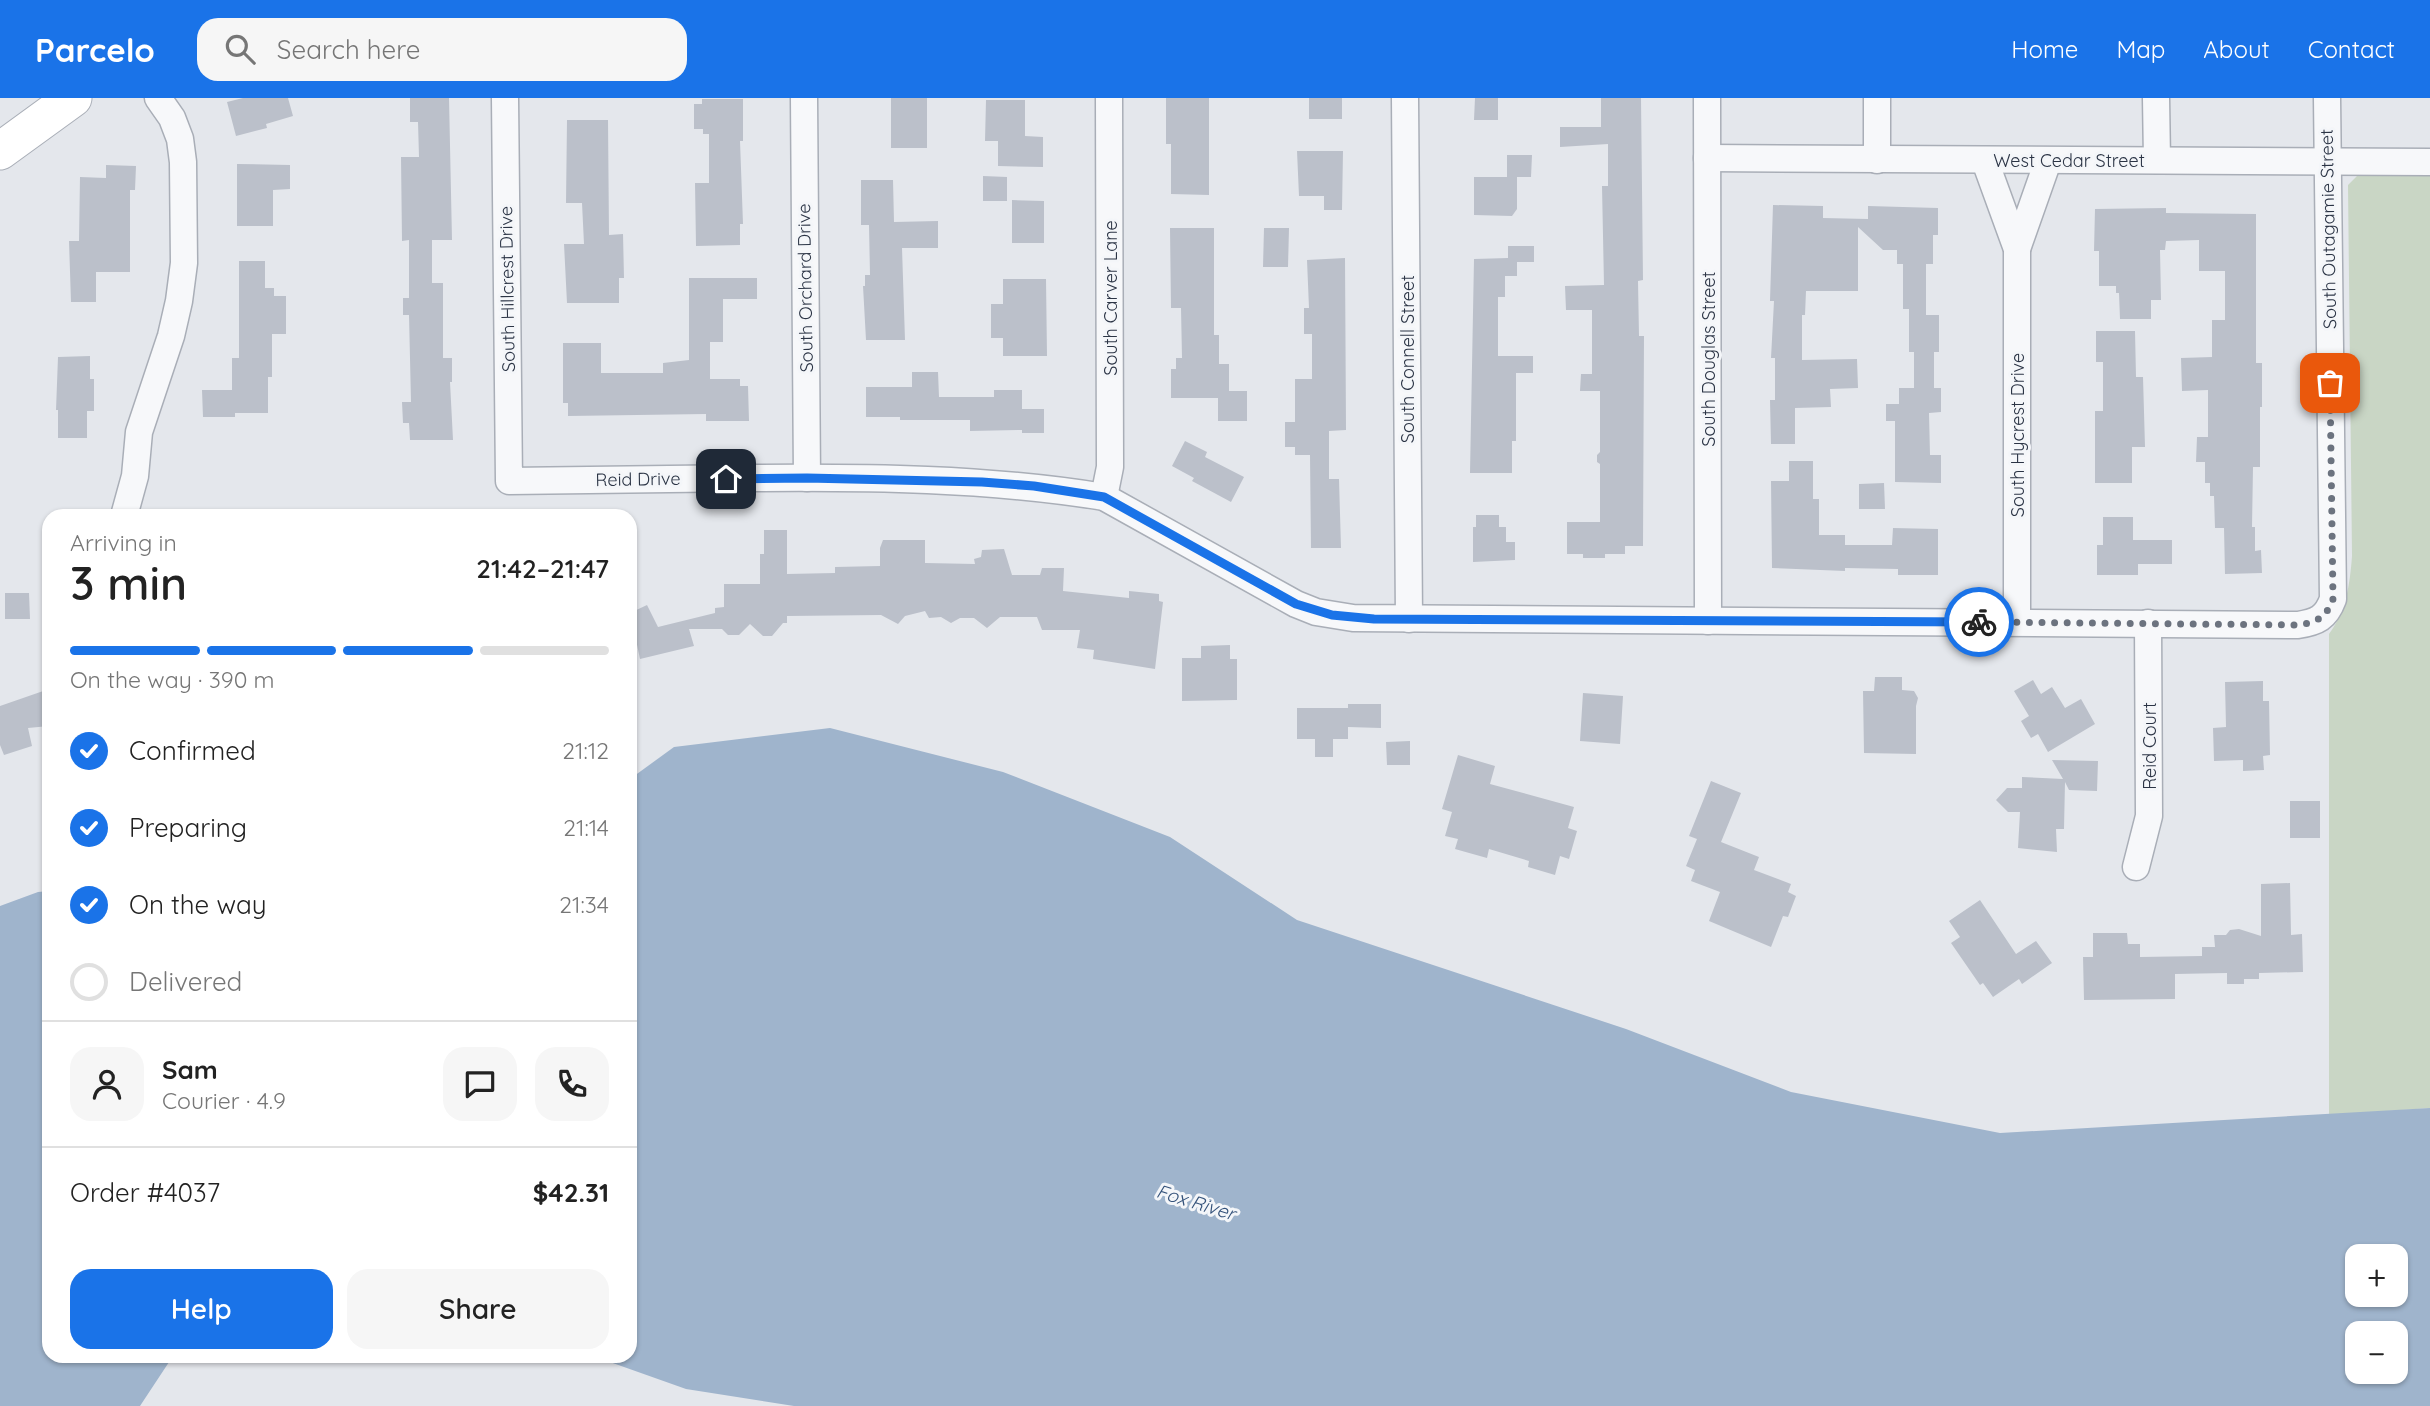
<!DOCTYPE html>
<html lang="en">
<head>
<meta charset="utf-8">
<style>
  :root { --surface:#fff; --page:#f6f6f6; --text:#222; --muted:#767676; --line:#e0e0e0; --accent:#1a73e8 }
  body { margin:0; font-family:Quicksand,sans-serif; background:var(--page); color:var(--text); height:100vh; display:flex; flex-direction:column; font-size:26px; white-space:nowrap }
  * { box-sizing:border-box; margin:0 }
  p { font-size:23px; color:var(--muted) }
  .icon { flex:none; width:38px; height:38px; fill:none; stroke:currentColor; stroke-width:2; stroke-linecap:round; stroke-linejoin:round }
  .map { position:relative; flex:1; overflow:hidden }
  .details { position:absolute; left:42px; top:411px; width:595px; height:854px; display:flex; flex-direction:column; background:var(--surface); border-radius:21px; box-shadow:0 2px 5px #0004 }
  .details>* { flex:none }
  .controls { position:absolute; left:2345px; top:1146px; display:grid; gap:14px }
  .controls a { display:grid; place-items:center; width:63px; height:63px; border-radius:14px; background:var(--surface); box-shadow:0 2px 5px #0004; font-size:35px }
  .pin { position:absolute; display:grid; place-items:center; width:60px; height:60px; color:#fff; margin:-30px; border-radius:14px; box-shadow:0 4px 10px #0006 }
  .courier { position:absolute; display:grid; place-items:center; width:70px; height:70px; margin:-35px; border:5px solid #1a73e8; border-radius:50%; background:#fff; color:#222; box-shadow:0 2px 9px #0007 }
  .headline em { font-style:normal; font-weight:600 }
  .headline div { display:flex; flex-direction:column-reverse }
  .headline { display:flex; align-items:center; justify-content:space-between; height:119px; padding:0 28px }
  h1 { font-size:46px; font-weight:600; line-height:52px }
  .bar { display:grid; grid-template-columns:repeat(4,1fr); gap:10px 7px; align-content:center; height:84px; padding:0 28px }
  .bar i { height:9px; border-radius:5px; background:var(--line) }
  .bar .selected { background:var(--accent) }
  .bar p { grid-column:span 4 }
  .line { display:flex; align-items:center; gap:18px; padding:0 28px; border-top:2px solid var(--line) }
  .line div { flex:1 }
  .round { display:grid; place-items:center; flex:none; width:74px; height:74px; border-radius:21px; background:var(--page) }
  ol { padding:0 28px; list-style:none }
  li { display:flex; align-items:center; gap:21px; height:77px }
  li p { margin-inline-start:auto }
  li .icon { padding:7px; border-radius:50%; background:var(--accent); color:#fff; stroke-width:4 }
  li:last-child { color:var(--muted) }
  li i { width:38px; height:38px; border:4px solid var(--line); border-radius:50% }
  .button { display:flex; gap:14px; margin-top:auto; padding:14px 28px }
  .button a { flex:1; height:80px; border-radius:21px; background:var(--accent); color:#fff; font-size:28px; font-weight:600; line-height:80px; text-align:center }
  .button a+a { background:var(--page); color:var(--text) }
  header { display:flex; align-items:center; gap:42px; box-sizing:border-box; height:98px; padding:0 35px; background:var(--accent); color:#fff }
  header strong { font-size:33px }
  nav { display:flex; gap:38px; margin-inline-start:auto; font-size:24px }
  .search { width:490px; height:63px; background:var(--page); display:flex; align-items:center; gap:18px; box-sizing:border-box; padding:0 24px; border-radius:21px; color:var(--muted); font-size:26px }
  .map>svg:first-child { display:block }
  .green { fill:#c9d6c5 }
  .water { fill:#9fb4cc; fill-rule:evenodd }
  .building { fill:#bbc0ca }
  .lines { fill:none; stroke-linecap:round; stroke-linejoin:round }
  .street-casing { stroke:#a9aeb7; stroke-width:29 }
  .secondary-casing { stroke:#a9aeb7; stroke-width:39 }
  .street { stroke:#f7f8fa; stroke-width:26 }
  .secondary { stroke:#fff; stroke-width:37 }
  .done { stroke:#6c737f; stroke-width:7; stroke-dasharray:0 12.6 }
  .route { stroke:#1a73e8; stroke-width:9 }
  .labels { text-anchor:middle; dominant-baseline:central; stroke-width:6; stroke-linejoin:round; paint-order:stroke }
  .street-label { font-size:18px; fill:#2b3445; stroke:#f4f6f9 }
  .water-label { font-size:19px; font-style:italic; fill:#34527a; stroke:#f4f6f9 }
</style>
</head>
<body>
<header>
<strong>Parcelo</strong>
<div class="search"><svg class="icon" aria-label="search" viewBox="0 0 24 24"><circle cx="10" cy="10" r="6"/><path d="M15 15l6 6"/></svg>Search here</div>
<nav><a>Home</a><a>Map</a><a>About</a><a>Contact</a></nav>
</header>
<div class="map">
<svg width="2430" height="1308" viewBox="0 0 2430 1308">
  <rect width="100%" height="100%" fill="#e4e7ec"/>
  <path class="green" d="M2363,77H2430V1010L2329,1017V536C2346,513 2350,486 2352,458L2348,87L2357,78Z"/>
  <g class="water">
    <path d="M830,630L1003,674L1170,739L1297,822L1626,931L1791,994L2000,1035L2430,1010V1308H794L686,1291L593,1258H630V681L674,649ZM2357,1158H2396V1197H2357ZM2357,1236H2396V1274H2357Z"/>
    <polygon points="49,793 49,1258 173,1258 140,1308 0,1308 0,808 38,794"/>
  </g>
  <g class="building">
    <polygon points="243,0 288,0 293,18 266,26 267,30 236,38 227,4"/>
    <polygon points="410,0 449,0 452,142 432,142 432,185 443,185 443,260 452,260 452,284 450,284 453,342 410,342 409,325 403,325 402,304 411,304 409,217 403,217 403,200 409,200 409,142 402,143 401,59 419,59 418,24 410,24"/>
    <rect x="891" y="0" width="36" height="50"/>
    <polygon points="1166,0 1209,0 1209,97 1171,96 1171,46 1166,46"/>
    <rect x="1309" y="0" width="33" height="21"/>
    <polygon points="1475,0 1498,0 1498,22 1474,22"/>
    <polygon points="1601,0 1641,0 1643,182 1638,183 1639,238 1644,238 1643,448 1625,448 1625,456 1605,456 1605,460 1583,460 1583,456 1567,456 1567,424 1600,424 1600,366 1597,364 1597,357 1600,354 1600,293 1580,293 1581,276 1592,276 1592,212 1566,212 1565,188 1604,187 1602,88 1608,88 1608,46 1560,49 1560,29 1601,29"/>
    <polygon points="702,1 743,1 743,43 740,43 743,126 740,126 740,147 696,148 695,85 709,85 709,36 703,36 703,31 694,31 694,6 702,6"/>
    <polygon points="986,2 1025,2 1025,38 1043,39 1043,69 998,68 998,43 985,43"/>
    <polygon points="567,22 608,22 609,137 623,136 624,180 619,180 619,205 567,205 564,146 584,146 582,105 566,105"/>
    <polygon points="1297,53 1343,53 1342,112 1324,112 1324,98 1299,98"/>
    <polygon points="1507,57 1532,57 1531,79 1507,79"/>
    <polygon points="237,66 290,67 290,91 273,92 273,128 237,128"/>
    <polygon points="106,67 136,68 135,92 130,92 130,174 96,174 96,204 71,204 69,143 79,143 80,79 106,80"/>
    <polygon points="983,78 1007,79 1007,103 983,103"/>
    <polygon points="1474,79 1517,79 1517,111 1512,118 1474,117"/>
    <polygon points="861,82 893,82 894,124 938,123 938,150 902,150 905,242 866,242 863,188 865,188 865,177 870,177 869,127 861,127"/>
    <polygon points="1012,102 1044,103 1044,145 1012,145"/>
    <polygon points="1773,107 1823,108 1823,120 1868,121 1868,108 1938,110 1938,137 1933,137 1933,166 1926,166 1926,217 1939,217 1939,254 1934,254 1934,290 1941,290 1941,314 1929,315 1930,357 1941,357 1941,385 1895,384 1895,323 1886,323 1886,306 1899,306 1899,290 1914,290 1914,254 1909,254 1909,211 1903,211 1903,166 1897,166 1897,152 1883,152 1858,129 1858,193 1806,193 1805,217 1802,217 1802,262 1857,261 1858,290 1830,291 1831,309 1795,310 1795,346 1771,346 1770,302 1775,302 1775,260 1771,260 1774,203 1770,203"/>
    <polygon points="2166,110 2166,115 2256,116 2256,265 2262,265 2262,309 2260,309 2260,369 2253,369 2252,429 2255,429 2255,453 2261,452 2262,475 2225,476 2224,430 2215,430 2214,398 2210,398 2210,385 2205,385 2205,364 2196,364 2197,339 2208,339 2208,292 2182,293 2181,260 2212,259 2212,222 2225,222 2225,173 2199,173 2199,142 2166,143 2165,152 2160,152 2161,202 2151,202 2151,221 2120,221 2119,195 2116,195 2116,188 2099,188 2099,153 2094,153 2095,111"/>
    <polygon points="1170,130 1214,130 1214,237 1219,237 1219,266 1229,266 1229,293 1247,293 1247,323 1218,323 1218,300 1171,300 1171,271 1176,271 1176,260 1182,260 1181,210 1171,210"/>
    <polygon points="1264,130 1289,130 1288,169 1263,169"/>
    <polygon points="1508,148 1534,148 1534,164 1517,164 1517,178 1505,178 1505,199 1498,199 1498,258 1533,258 1533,275 1516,275 1516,343 1512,343 1512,375 1470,375 1474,161 1508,160"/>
    <polygon points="1345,160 1346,332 1329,333 1329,381 1339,381 1341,450 1311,450 1310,357 1295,357 1295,349 1285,349 1285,324 1295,324 1295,281 1312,281 1312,236 1304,236 1304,210 1309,210 1307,162"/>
    <polygon points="239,163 265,163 265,190 274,190 274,198 286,198 286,236 272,236 272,279 268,279 268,315 235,315 235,319 203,319 202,292 232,292 232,260 239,260"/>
    <polygon points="689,180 757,180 757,201 723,201 723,244 710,244 710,281 740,281 740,288 748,288 749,323 706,323 706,316 568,318 568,305 563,305 563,245 601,245 601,275 663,275 663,265 689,262"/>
    <polygon points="1003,181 1046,181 1047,258 1003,258 1003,240 991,240 991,206 1003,206"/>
    <polygon points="2096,233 2135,233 2136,279 2143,279 2145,349 2132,349 2132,385 2095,385 2095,313 2103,313 2103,264 2096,264"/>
    <polygon points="90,258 90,281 94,281 94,313 87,313 87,340 58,340 58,312 56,312 58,259"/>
    <polygon points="912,274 938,274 939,299 994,299 994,292 1022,292 1022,311 1044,311 1044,335 1022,335 1022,332 970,333 970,322 900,322 900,319 866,319 866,289 912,289"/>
    <polygon points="1185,343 1207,354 1205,359 1244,379 1231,404 1192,383 1194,380 1172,368"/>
    <polygon points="1789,363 1813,363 1813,401 1819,401 1819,437 1845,437 1845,447 1892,447 1893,430 1938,431 1938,477 1898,477 1898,471 1845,470 1845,473 1772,470 1771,383 1789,383"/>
    <polygon points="1884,385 1885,411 1859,411 1859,386"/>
    <polygon points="1476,417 1499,417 1499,429 1506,429 1506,444 1515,444 1515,462 1473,464 1473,429 1476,429"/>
    <polygon points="2103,419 2133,419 2133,442 2172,442 2172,466 2138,466 2138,477 2097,477 2097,447 2103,447"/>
    <polygon points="764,432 787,432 787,476 835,475 835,469 880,468 880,450 883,442 925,442 925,465 975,466 974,461 981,459 982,452 1004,451 1012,477 1040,477 1042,470 1064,470 1063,493 1129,500 1129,493 1159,496 1159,503 1163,504 1155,571 1093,561 1094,552 1077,550 1080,532 1042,532 1037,519 1000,519 987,530 974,520 960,520 951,525 941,519 929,520 925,513 905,518 898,526 881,517 787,518 787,525 783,525 772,538 763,538 750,526 739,537 728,537 722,531 689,531 694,548 640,561 635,537 630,527 630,515 647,507 658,529 715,515 715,510 724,509 724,486 760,486 760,456 764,456"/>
    <polygon points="5,495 29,495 30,521 5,521"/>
    <polygon points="1230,547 1230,561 1237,561 1237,602 1182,603 1182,560 1201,560 1201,548"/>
    <polygon points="1875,579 1902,579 1902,592 1914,593 1918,600 1916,608 1916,656 1864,655 1863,593 1874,593"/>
    <polygon points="2033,582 2041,596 2052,589 2065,610 2081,601 2095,626 2048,654 2038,636 2031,640 2021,623 2029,618 2014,593"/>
    <polygon points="2263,583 2263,603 2269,603 2270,657 2263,658 2264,672 2243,673 2243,662 2214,663 2213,630 2226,629 2225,584"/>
    <polygon points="49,591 49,628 28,630 32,648 4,657 0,647 0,608"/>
    <polygon points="1583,595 1623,598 1620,646 1580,643"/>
    <polygon points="1348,606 1381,606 1381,630 1348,629 1348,641 1333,641 1333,659 1315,659 1315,641 1297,641 1297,610 1348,610"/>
    <polygon points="1410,643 1410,667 1387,667 1386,644"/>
    <polygon points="1458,657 1495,668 1490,686 1574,709 1568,730 1577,733 1569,761 1560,758 1555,777 1528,769 1529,763 1489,751 1487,760 1455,751 1458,741 1445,738 1452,714 1442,711"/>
    <polygon points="2052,662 2098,663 2097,693 2069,692 2065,684 2064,731 2056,731 2057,754 2018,750 2020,714 2008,714 1996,702 2007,690 2022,690 2022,679 2063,681"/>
    <polygon points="1711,683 1741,695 1721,744 1759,759 1754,772 1791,786 1788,794 1796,798 1788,819 1783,818 1771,849 1709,823 1720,794 1691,783 1695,772 1686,768 1697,741 1689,738"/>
    <rect x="2290" y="703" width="30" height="37"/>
    <polygon points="2290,785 2291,837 2302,836 2303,874 2259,875 2259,881 2244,881 2244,886 2227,886 2227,875 2175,876 2175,901 2084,902 2083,859 2093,859 2093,835 2127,835 2128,846 2140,846 2140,859 2202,858 2202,849 2215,849 2214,837 2226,837 2230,832 2239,831 2261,838 2261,786"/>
    <polygon points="1980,802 2016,856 2036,843 2052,865 2022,886 2019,881 1993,899 1983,885 1980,887 1951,845 1960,839 1949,823"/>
  </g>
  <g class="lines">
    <defs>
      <g id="street">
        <path d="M505,0L509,383C589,382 669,381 749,380C868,379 987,380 1104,399L1296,506L1316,514L1353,520L2298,527C2317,524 2326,520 2333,501L2327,0"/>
        <polyline points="804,0 807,380"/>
        <polyline points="1405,0 1409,521"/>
        <polyline points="1707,0 1708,523"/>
        <polyline points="1877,0 1877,62"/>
        <polyline points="2156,0 2157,62"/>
        <polyline points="1707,60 2430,64"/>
        <polyline points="1985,63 2017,151 2017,524"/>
        <polyline points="2017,151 2048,63"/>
        <polyline points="1104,399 1110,369 1109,0"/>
        <polyline points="124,418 135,378 139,334 171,238 179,203 184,165 183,64 180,41 172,20 158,0"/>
        <polyline points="2136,769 2149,718 2148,525"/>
      </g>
      <polyline id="secondary" points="0,53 73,0"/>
    </defs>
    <use href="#street" class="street-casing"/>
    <use href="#secondary" class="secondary-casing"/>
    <use href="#street" class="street"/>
    <use href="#secondary" class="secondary"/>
  </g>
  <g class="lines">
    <path class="done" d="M1979,524L2298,527C2317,524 2326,520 2333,501L2330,285"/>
    <polyline class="route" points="726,381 807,380 982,384 1034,388 1104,399 1296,506 1332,517 1374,521 1979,524"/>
  </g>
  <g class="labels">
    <g class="street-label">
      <text x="2069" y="62">West Cedar Street</text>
      <text transform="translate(2328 131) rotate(-91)">South Outagamie Street</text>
      <text transform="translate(805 190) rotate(-91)">South Orchard Drive</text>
      <text transform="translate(507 191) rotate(-91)">South Hillcrest Drive</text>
      <text transform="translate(1110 200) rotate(-90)">South Carver Lane</text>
      <text transform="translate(1407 261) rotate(-90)">South Connell Street</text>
      <text transform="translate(1708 261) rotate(-90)">South Douglas Street</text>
      <text transform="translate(2017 337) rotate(-90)">South Hycrest Drive</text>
      <text transform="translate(638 381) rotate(-1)">Reid Drive</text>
      <text transform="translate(2149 648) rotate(-90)">Reid Court</text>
    </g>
    <g class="water-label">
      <text transform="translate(1196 1104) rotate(17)">Fox River</text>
    </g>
  </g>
</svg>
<div class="controls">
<a>+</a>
<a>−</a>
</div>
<div class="pin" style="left:2330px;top:285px;background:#ea580c"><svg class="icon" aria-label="bag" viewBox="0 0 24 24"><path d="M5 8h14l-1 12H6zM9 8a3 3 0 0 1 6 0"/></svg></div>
<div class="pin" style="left:726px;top:381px;background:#1f2937"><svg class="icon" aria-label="home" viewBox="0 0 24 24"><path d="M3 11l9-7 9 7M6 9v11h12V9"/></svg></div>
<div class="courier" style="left:1979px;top:524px"><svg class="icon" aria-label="bike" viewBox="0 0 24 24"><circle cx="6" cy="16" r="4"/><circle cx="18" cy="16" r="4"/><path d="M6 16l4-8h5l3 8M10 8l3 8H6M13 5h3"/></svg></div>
<section class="details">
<div class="headline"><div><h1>3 min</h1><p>Arriving in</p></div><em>21:42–21:47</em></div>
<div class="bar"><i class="selected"></i><i class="selected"></i><i class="selected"></i><i></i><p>On the way · 390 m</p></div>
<ol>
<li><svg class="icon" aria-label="check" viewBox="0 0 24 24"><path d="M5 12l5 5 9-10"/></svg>Confirmed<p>21:12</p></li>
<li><svg class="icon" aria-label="check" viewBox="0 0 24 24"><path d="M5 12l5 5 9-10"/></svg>Preparing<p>21:14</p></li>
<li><svg class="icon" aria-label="check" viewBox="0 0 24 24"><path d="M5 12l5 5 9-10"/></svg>On the way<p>21:34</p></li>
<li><i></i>Delivered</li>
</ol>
<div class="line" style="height:126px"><a class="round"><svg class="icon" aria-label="person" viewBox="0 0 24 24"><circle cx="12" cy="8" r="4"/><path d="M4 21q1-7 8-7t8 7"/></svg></a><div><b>Sam</b><p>Courier · 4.9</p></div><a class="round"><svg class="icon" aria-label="chat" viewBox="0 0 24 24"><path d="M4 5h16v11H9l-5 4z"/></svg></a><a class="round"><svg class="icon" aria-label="phone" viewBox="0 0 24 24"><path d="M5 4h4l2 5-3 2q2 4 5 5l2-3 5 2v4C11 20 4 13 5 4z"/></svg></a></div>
<div class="line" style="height:91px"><div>Order #4037</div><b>$42.31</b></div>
<div class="button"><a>Help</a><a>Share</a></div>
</section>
</div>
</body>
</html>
